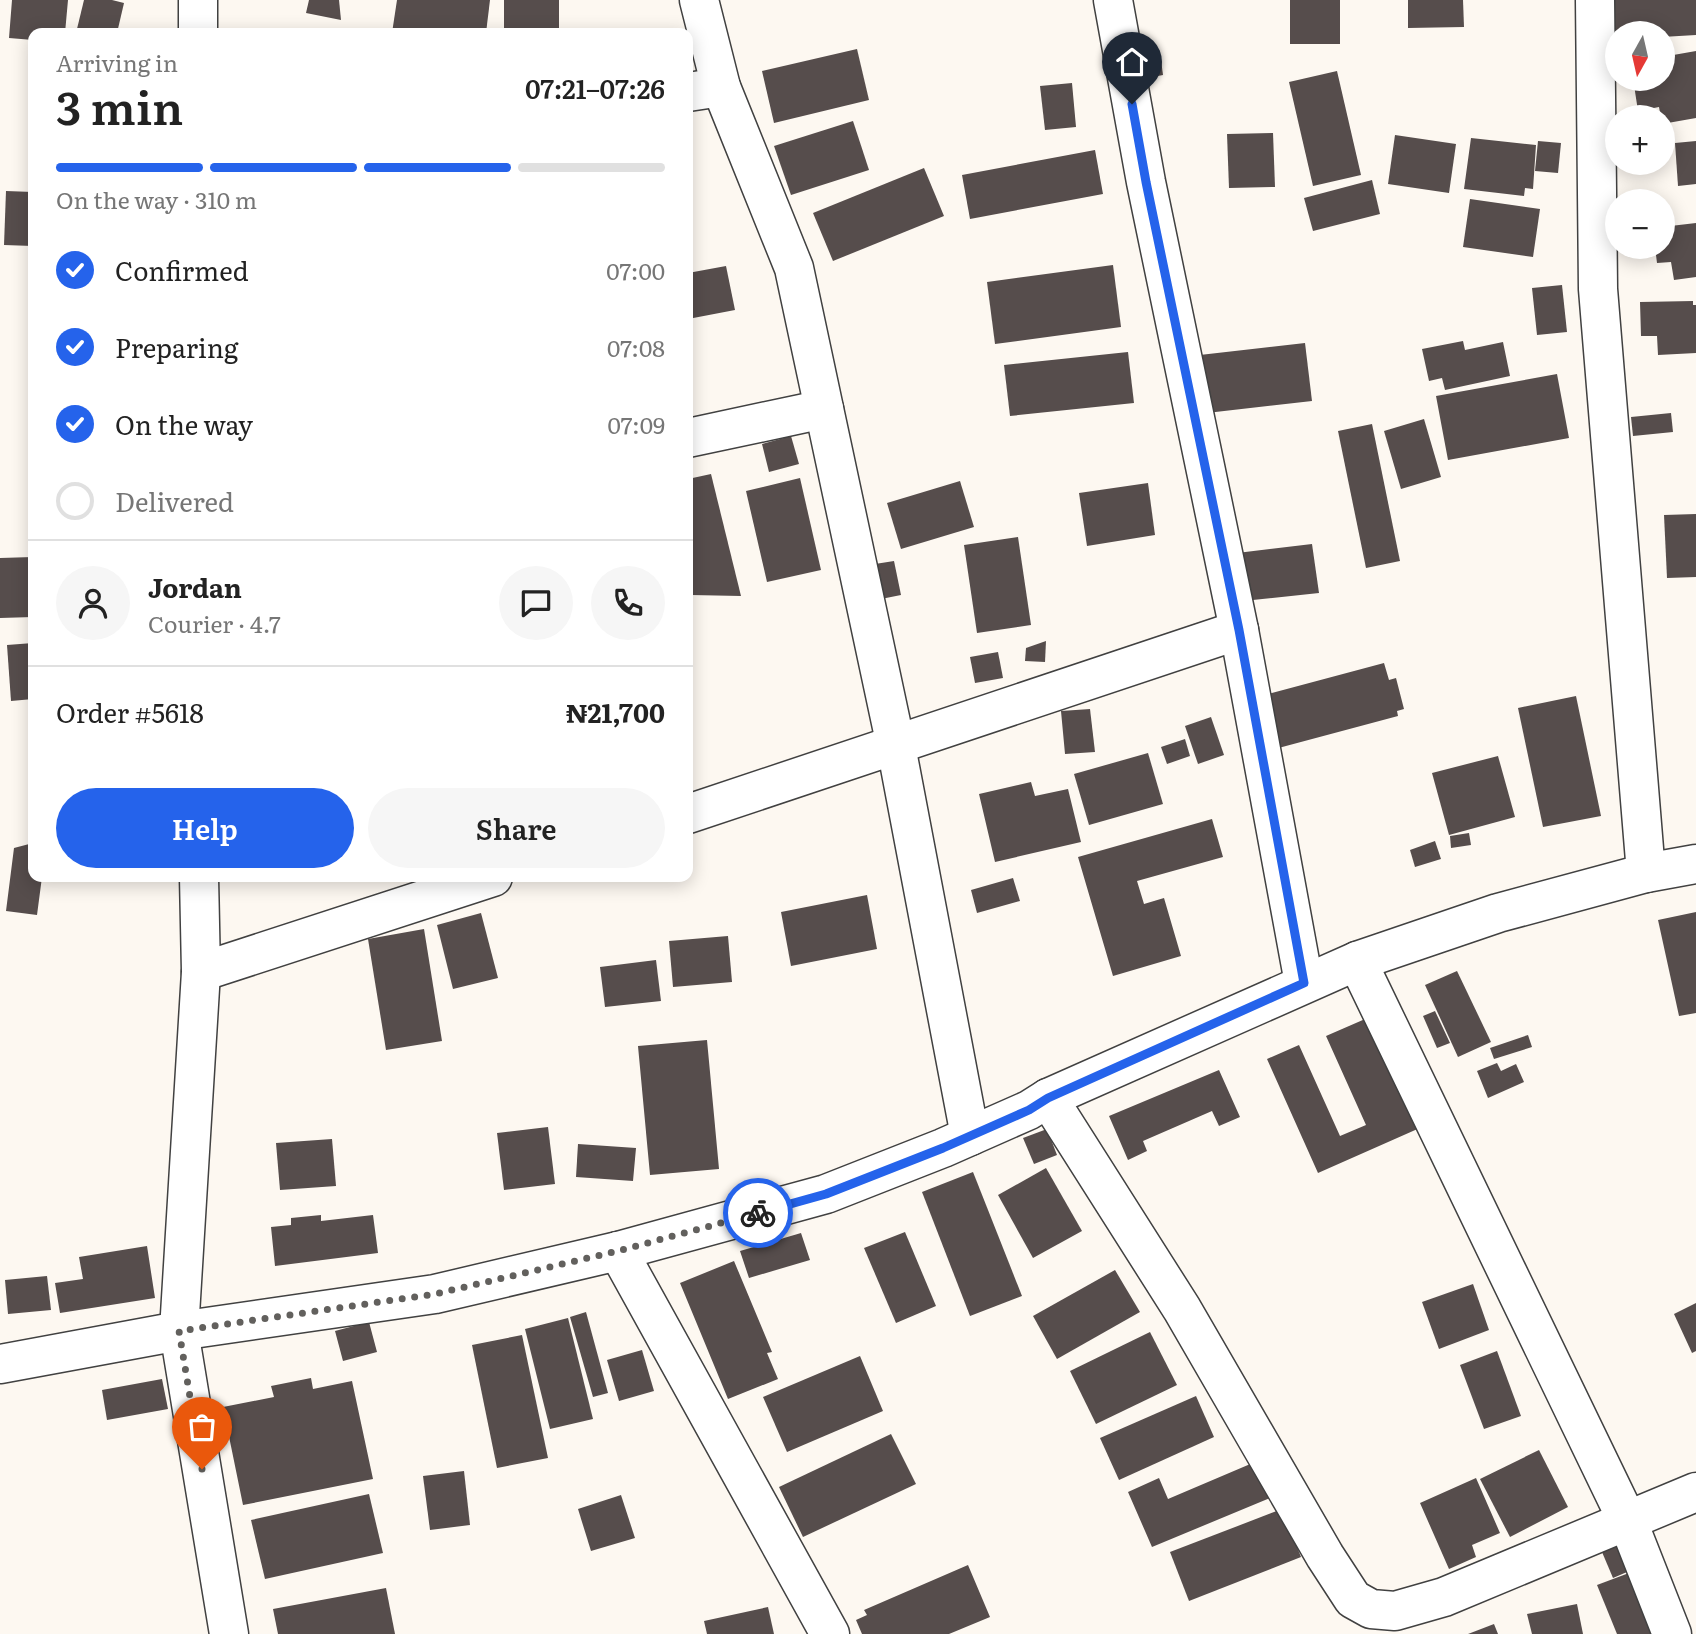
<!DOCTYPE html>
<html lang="en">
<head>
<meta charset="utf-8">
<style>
  :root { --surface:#fff; --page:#f6f6f6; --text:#222; --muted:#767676; --line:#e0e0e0; --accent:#2563eb }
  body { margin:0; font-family:Literata,serif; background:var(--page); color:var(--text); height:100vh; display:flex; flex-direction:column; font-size:26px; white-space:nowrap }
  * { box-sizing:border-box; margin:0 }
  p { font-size:23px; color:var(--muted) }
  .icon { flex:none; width:38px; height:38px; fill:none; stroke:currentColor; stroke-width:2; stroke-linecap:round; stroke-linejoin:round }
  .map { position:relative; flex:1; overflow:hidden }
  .side { position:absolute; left:28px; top:28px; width:665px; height:854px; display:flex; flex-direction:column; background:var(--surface); border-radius:14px; box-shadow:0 4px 18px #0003 }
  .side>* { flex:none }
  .needle { width:46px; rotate:188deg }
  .tools { position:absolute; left:1605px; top:21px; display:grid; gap:14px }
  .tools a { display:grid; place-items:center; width:70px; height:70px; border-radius:50%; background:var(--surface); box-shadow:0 4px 18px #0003; font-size:35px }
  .pin { position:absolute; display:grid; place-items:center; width:60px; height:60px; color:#fff; margin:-72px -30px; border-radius:50% 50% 50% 0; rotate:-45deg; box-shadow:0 0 7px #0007 }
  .pin .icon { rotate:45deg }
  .courier { position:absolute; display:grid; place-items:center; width:70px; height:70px; margin:-35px; border:5px solid #2563eb; border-radius:50%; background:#fff; color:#222; box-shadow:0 2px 9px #0007 }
  .headline em { font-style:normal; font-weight:600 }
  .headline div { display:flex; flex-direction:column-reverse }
  .headline { display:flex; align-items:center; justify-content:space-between; height:119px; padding:0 28px }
  h1 { font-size:46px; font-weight:600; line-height:52px }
  .bar { display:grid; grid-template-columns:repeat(4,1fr); gap:10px 7px; align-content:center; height:84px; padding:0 28px }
  .bar i { height:9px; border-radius:5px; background:var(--line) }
  .bar .selected { background:var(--accent) }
  .bar p { grid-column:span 4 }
  .line { display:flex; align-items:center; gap:18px; padding:0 28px; border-top:2px solid var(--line) }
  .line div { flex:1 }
  .round { display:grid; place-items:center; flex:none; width:74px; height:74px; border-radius:37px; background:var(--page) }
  ol { padding:0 28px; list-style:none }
  li { display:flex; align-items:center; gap:21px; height:77px }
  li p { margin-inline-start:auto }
  li .icon { padding:7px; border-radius:50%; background:var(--accent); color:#fff; stroke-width:4 }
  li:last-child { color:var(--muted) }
  li i { width:38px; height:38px; border:4px solid var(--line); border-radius:50% }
  .button { display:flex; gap:14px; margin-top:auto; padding:14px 28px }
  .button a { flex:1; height:80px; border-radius:42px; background:var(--accent); color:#fff; font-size:28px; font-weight:600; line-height:80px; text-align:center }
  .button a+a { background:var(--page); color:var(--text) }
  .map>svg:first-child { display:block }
  .building { fill:#564d4c }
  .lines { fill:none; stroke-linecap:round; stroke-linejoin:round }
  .minor-casing { stroke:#414141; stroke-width:41 }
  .minor { stroke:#fff; stroke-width:38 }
  .done { stroke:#62605d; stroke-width:7; stroke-dasharray:0 12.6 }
  .route { stroke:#2563eb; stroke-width:9 }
</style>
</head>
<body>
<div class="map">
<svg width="1696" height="1634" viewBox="0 0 1696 1634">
  <rect width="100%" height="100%" fill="#fdf8f1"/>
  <g class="building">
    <polygon points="12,0 68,0 65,33 33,33 33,40 9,38"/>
    <polygon points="84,0 112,0 124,3 117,33 76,33"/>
    <polygon points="309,0 339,0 341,20 306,13"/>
    <polygon points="397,0 490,0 486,33 392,33"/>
    <rect x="504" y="0" width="55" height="33"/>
    <rect x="1290" y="0" width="50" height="44"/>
    <polygon points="1408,0 1463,0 1464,27 1408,28"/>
    <polygon points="1608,0 1696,0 1696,35 1662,37 1662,33 1615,33 1614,20"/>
    <polygon points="857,49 869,100 774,123 762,71"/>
    <polygon points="1696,51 1696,118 1662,124 1659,107 1638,111 1634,85 1655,82 1654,79 1662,79 1662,57"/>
    <polygon points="1144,58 1161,60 1163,75 1142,79"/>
    <polygon points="1337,71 1361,175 1313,186 1289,82"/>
    <polygon points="1072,83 1076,127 1045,130 1040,86"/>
    <polygon points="853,121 869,170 791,195 774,146"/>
    <polygon points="1273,133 1275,187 1229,188 1227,134"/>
    <polygon points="1395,135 1456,144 1449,193 1388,184"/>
    <polygon points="1471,138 1536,145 1533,189 1525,188 1524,196 1464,189"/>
    <polygon points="1538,141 1561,143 1558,173 1535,171"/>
    <polygon points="1696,141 1696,184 1678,186 1675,143"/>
    <polygon points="1095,150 1103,194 970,219 962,175"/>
    <polygon points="924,168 944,216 833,261 813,213"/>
    <polygon points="1372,180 1380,214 1313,231 1304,198"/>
    <polygon points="6,191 33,192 33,246 4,245"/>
    <polygon points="1470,199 1540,209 1533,257 1463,247"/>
    <polygon points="1696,223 1696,277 1674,280 1671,262 1657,263 1655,247 1662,247 1662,227"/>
    <polygon points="1113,265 1121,327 995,344 987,282"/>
    <polygon points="726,266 735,310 688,319 688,273"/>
    <polygon points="1562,285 1567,332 1537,335 1532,288"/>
    <polygon points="1693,301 1693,305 1696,305 1696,353 1658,355 1657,336 1641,336 1640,302"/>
    <polygon points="1463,341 1465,350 1503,342 1510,376 1445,390 1442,378 1429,381 1422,349"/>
    <polygon points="1305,343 1312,401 1198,414 1191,356"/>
    <polygon points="1128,352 1134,403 1010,416 1004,365"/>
    <polygon points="1557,374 1569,438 1448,460 1436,396"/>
    <polygon points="1671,413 1673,432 1633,436 1631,417"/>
    <polygon points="1424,419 1441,477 1401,489 1384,431"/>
    <polygon points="1372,424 1400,561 1366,568 1338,431"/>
    <polygon points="791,436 799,464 769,472 762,444"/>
    <polygon points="711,474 741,596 691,595 688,582 688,479"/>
    <polygon points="800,478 821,570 767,582 746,491"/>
    <polygon points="960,481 974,527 901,549 887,503"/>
    <polygon points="1148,483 1155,535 1087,546 1079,493"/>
    <polygon points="1696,514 1696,577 1667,578 1664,515"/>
    <polygon points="1018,537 1031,625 977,633 964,545"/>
    <polygon points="1312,544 1319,593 1243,601 1237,553"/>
    <polygon points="33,557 33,617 0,618 0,558"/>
    <polygon points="894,561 901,595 881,599 875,564"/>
    <polygon points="1046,641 1045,662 1025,661 1026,648"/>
    <polygon points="33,643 33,699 11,701 7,645"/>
    <polygon points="998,652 1003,678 975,683 970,657"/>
    <polygon points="1384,663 1389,680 1396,678 1404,709 1397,711 1398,716 1271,750 1257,697"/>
    <polygon points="1576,696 1601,816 1543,827 1518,708"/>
    <polygon points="1090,709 1095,752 1065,754 1061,711"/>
    <polygon points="1211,717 1224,755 1198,764 1185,726"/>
    <polygon points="1185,739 1190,756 1167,764 1161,747"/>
    <polygon points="1148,753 1163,804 1089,825 1074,774"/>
    <polygon points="1498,756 1515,817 1449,835 1432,773"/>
    <polygon points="1031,782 1035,796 1068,789 1081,842 995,862 979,794"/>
    <polygon points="1212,819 1223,857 1137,881 1144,904 1164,898 1181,956 1113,976 1078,857"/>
    <polygon points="1469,833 1471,845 1451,848 1450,836"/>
    <polygon points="1435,841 1441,859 1415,867 1410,850"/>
    <polygon points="33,843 33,877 42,877 37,915 6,911 14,848"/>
    <polygon points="1013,878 1020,901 977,913 971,890"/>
    <polygon points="867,895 877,949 791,966 781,912"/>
    <polygon points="1696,912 1696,1013 1679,1016 1658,920"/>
    <polygon points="481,913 498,978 453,989 437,925"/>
    <polygon points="424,929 442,1041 386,1050 368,939"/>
    <polygon points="728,936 732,982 673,987 669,941"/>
    <polygon points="656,960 661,1001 605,1007 600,967"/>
    <polygon points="1457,971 1491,1042 1458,1057 1425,985"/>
    <polygon points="1435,1011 1450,1043 1437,1048 1423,1016"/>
    <polygon points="1372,1016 1422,1127 1318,1173 1267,1059 1299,1045 1340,1136 1366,1125 1326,1036"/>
    <polygon points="1528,1035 1532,1047 1494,1059 1490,1048"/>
    <polygon points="707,1040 719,1169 650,1175 638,1046"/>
    <polygon points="1497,1063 1501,1071 1516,1064 1524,1082 1488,1098 1477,1071"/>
    <polygon points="1219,1070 1240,1117 1219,1126 1212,1111 1143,1141 1147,1151 1128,1160 1109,1116"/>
    <polygon points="548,1127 555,1184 504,1190 497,1133"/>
    <polygon points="1047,1129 1057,1155 1034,1164 1023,1138"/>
    <polygon points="332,1139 336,1186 280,1190 276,1143"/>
    <polygon points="578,1144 636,1148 633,1181 576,1177"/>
    <polygon points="1046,1168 1082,1231 1033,1258 998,1195"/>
    <polygon points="973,1172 1022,1296 970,1316 922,1192"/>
    <polygon points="321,1215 321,1221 373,1215 378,1253 275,1266 271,1227 291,1225 291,1218"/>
    <polygon points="905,1232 936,1306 896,1323 864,1248"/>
    <polygon points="801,1233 810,1260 749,1278 740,1251"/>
    <polygon points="147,1246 155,1298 60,1313 55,1283 83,1279 79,1257"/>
    <polygon points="734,1261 772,1352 767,1353 778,1379 728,1399 680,1283"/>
    <polygon points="1115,1270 1140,1312 1057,1359 1033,1316"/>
    <polygon points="47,1276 51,1310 8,1314 5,1280"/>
    <polygon points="1473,1284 1489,1330 1439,1349 1422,1302"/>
    <polygon points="1696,1303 1696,1351 1692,1353 1674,1314"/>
    <polygon points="586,1312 608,1393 593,1397 570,1317"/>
    <polygon points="568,1318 593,1419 550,1429 525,1329"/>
    <polygon points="369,1322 377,1352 343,1361 335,1331"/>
    <polygon points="1150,1332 1177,1385 1096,1424 1070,1371"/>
    <polygon points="522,1335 548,1458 497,1468 472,1345"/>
    <polygon points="642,1350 654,1391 619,1401 607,1360"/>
    <polygon points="1497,1351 1521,1416 1484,1429 1460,1365"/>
    <polygon points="860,1356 883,1411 787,1452 763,1397"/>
    <polygon points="311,1378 313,1389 352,1381 373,1479 243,1505 223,1407 274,1397 271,1386"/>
    <polygon points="162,1379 168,1409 107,1420 102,1390"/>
    <polygon points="1196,1396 1214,1437 1119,1480 1100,1438"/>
    <polygon points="891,1434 916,1484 803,1537 779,1487"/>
    <polygon points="1539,1450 1568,1507 1510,1537 1480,1479"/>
    <polygon points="1255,1462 1270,1498 1152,1547 1128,1492 1159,1478 1168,1499"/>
    <polygon points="464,1471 470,1525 430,1530 423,1476"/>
    <polygon points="1476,1478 1500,1533 1472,1545 1476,1557 1449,1569 1420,1503"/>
    <polygon points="369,1494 383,1553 265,1579 251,1520"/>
    <polygon points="621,1495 635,1538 591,1551 578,1509"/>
    <polygon points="1282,1509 1301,1557 1189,1601 1170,1552"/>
    <polygon points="1630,1541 1641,1566 1613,1578 1602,1552"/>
    <polygon points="968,1565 990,1617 949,1634 862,1634 856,1620 867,1615 864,1610"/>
    <polygon points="1637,1570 1653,1634 1617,1634 1597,1585"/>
    <polygon points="386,1588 395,1634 278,1634 273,1609"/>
    <polygon points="1577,1604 1583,1634 1532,1634 1527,1614"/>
    <polygon points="768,1607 774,1634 707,1634 704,1621"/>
    <polygon points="1494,1624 1498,1634 1468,1634"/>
  </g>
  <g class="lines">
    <defs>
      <g id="minor">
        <polyline points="699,0 721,87 794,268 896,746 970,1136"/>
        <polyline points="1113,0 1146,182 1239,630 1304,983"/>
        <polyline points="1595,0 1598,289 1646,873"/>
        <polyline points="198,33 198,0"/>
        <polyline points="688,92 721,87"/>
        <polyline points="688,438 824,409"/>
        <polyline points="688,814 1239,630"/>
        <polyline points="199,877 201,972 179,1331 229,1634"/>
        <polyline points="1357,961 1628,1522 1672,1634"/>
        <polyline points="201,972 493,877"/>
        <polyline points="1048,1098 1182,1309 1325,1556 1353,1599 1371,1609 1395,1611 1444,1597 1696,1492"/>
        <polyline points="618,1251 830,1634"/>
        <polyline points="0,1364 179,1331 435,1294 618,1251 826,1194 943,1148 1029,1110 1048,1098 1357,961 1498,913 1646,873 1696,864"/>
      </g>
    </defs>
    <use href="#minor" class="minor-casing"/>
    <use href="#minor" class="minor"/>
  </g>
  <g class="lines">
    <polyline class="done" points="202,1469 179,1331 435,1294 618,1251 758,1213"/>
    <polyline class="route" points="758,1213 826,1194 943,1148 1029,1110 1048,1098 1304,983 1239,630 1146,182 1132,104"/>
  </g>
</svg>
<div class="tools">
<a><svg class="needle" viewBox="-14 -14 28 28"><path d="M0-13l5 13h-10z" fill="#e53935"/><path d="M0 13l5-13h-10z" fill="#767676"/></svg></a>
<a>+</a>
<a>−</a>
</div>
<div class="pin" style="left:202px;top:1469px;background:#ea580c"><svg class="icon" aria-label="bag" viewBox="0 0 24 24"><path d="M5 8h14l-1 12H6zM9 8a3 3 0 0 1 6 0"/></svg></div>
<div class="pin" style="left:1132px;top:104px;background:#1f2937"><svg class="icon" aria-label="home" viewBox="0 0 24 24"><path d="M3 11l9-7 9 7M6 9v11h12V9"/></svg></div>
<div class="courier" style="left:758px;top:1213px"><svg class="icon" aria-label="bike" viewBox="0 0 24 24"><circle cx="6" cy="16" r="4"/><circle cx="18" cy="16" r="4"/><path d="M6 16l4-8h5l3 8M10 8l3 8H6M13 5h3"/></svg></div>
<section class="side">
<div class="headline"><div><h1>3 min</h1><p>Arriving in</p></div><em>07:21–07:26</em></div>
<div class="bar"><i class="selected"></i><i class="selected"></i><i class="selected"></i><i></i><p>On the way · 310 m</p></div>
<ol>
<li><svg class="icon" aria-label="check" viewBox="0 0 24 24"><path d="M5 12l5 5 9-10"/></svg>Confirmed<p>07:00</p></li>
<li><svg class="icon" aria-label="check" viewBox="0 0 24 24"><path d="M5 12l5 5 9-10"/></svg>Preparing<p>07:08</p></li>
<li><svg class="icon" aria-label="check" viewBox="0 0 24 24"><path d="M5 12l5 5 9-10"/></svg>On the way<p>07:09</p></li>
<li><i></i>Delivered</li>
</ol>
<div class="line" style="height:126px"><a class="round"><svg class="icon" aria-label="person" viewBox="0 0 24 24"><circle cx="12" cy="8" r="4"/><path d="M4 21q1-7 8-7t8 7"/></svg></a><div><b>Jordan</b><p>Courier · 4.7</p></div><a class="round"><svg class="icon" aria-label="chat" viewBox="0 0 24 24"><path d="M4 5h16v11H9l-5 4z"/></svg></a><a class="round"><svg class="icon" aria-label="phone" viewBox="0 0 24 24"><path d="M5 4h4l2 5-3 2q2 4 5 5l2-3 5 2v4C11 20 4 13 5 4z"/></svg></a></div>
<div class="line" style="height:91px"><div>Order #5618</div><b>₦21,700</b></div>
<div class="button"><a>Help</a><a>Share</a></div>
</section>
</div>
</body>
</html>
